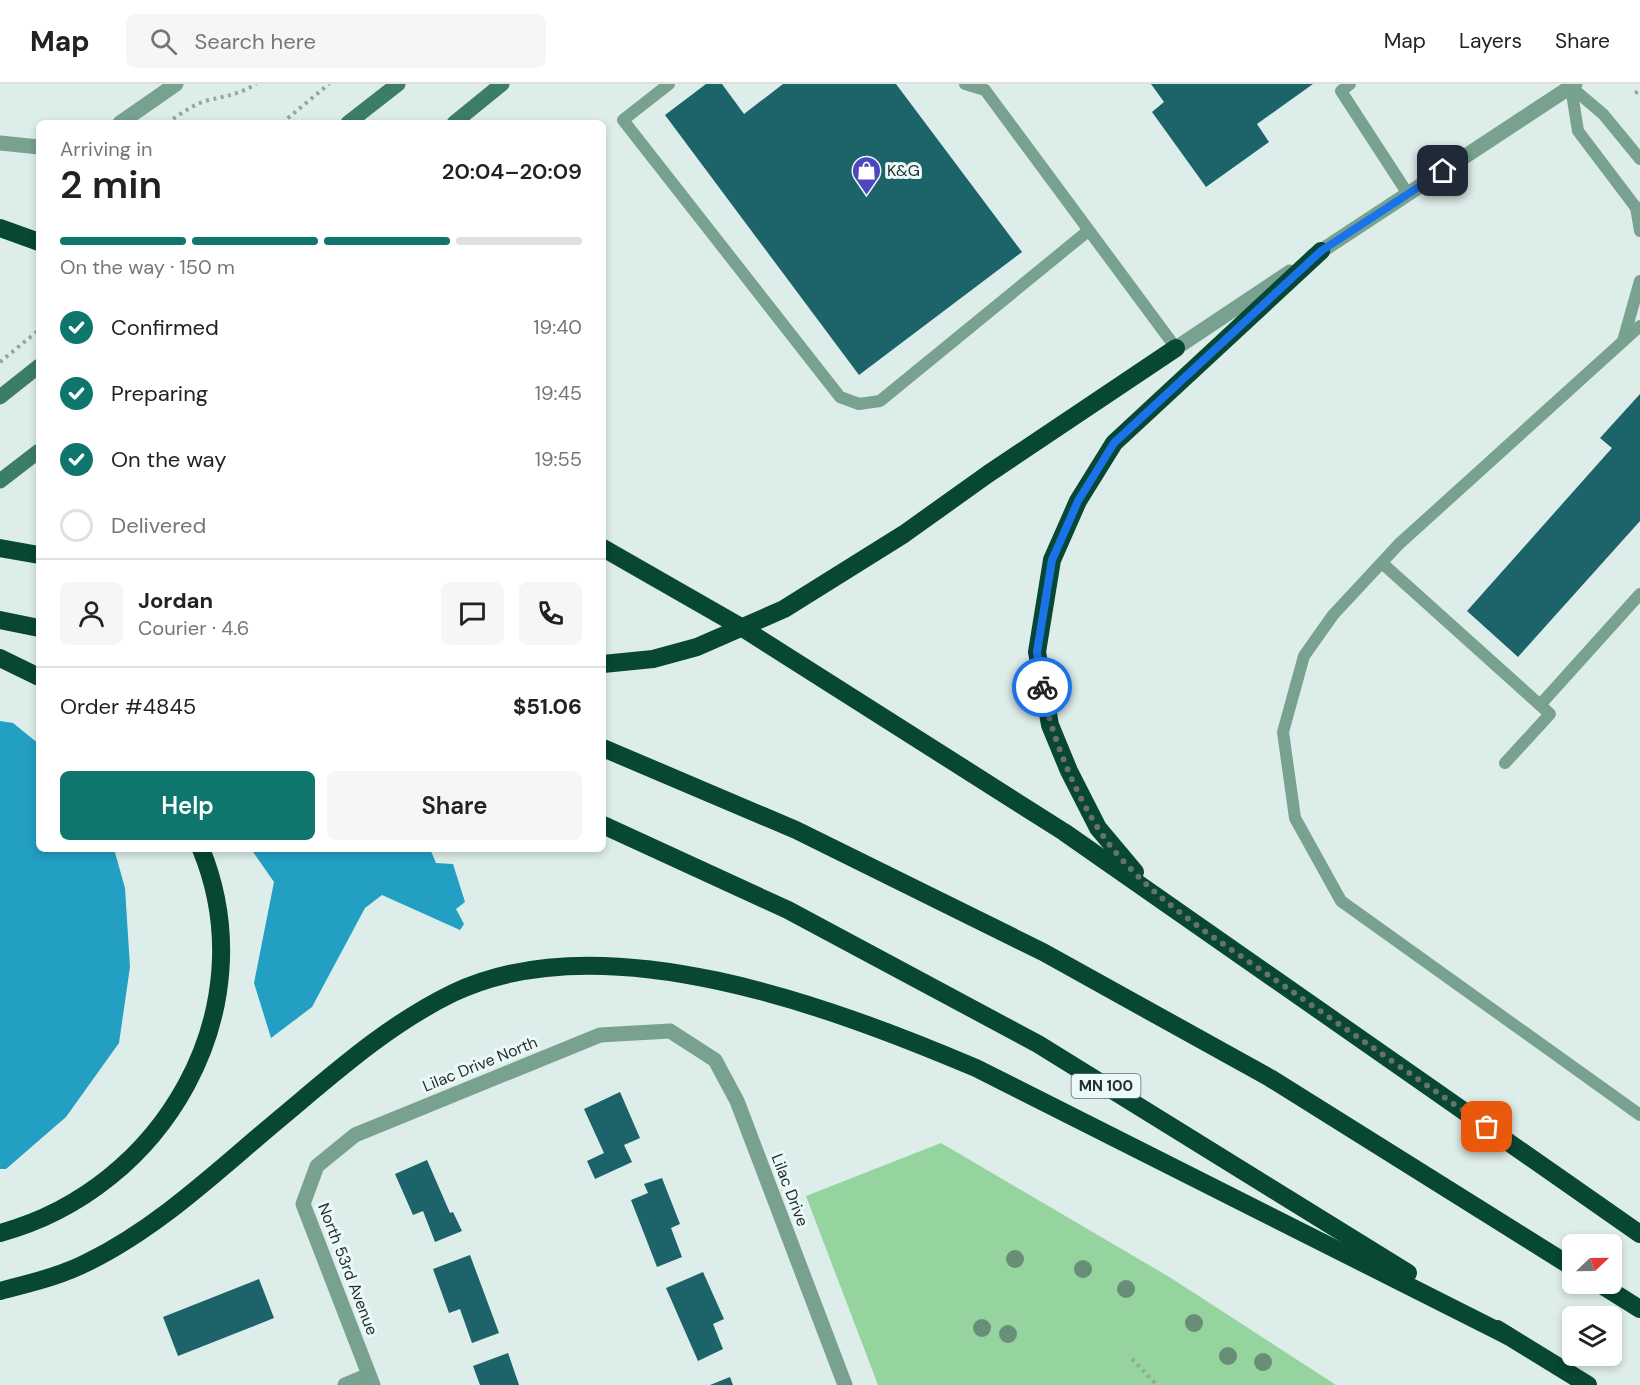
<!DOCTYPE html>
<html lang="en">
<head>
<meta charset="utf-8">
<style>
  :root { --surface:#fff; --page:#f6f6f6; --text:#222; --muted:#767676; --line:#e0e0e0; --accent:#0f766e }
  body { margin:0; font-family:"DM Sans",sans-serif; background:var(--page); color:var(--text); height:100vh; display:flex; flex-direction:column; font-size:22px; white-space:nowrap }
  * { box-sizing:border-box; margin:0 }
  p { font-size:20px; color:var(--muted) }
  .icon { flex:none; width:33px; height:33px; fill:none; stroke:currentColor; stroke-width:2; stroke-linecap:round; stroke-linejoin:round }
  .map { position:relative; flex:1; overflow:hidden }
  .side { position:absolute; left:36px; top:36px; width:570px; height:732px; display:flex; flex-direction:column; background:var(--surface); border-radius:9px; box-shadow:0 3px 9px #0003 }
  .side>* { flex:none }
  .needle { width:39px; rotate:68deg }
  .fabs { position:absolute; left:1562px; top:1150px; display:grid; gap:12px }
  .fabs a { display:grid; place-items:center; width:60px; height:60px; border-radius:9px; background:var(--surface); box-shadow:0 3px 9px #0003; font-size:30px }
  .pin { position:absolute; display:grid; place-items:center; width:51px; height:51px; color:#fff; margin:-26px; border-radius:12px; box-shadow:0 3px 9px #0006 }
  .courier { position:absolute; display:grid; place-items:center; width:60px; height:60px; margin:-30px; border:4px solid #1a73e8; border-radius:50%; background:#fff; color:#222; box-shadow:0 2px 8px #0007 }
  .head em { font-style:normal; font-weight:600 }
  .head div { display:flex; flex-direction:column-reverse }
  .head { display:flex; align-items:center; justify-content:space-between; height:102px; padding:0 24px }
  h1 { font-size:39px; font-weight:600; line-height:45px }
  .bar { display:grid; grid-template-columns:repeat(4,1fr); gap:9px 6px; align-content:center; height:72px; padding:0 24px }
  .bar i { height:8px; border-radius:4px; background:var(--line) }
  .bar .selected { background:var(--accent) }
  .bar p { grid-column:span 4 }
  .line { display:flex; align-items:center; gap:15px; padding:0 24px; border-top:2px solid var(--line) }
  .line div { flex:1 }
  .round { display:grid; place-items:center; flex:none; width:63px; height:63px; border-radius:9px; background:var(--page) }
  ol { padding:0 24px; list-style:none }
  li { display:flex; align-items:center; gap:18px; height:66px }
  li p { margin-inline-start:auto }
  li .icon { padding:6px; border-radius:50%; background:var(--accent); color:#fff; stroke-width:4 }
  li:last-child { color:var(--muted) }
  li i { width:33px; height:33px; border:3px solid var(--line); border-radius:50% }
  .button { display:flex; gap:12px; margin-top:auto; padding:12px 24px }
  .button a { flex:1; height:69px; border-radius:9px; background:var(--accent); color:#fff; font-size:24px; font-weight:600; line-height:69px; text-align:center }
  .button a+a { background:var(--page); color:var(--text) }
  header { display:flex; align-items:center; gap:36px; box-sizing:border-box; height:84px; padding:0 30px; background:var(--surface); border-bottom:2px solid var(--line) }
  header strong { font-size:28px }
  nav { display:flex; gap:33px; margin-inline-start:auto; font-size:21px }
  .search { width:420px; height:54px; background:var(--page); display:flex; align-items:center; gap:15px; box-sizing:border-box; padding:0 21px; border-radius:9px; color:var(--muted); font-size:22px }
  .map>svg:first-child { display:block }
  .green { fill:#95d49e }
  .water { fill:#229fc3 }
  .building { fill:#1c636a }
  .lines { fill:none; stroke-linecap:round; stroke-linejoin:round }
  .path { stroke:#97a3a0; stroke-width:4; stroke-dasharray:3 4.5; stroke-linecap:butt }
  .service { stroke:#78a18f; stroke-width:12 }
  .minor { stroke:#78a18f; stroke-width:15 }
  .tertiary { stroke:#78a18f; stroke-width:15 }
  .secondary { stroke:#3c7d65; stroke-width:15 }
  .motorway { stroke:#074734; stroke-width:18 }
  .tree { fill:#698e77 }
  .done { stroke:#67716f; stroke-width:6; stroke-dasharray:0 10.8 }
  .route { stroke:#1a73e8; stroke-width:8 }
  .labels { text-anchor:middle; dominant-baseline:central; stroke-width:6; stroke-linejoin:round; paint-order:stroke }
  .shield { fill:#eafaf8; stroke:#626b6a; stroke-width:1.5 }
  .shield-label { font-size:15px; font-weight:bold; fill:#282e2d }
  .poi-label { font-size:16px; fill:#282e2d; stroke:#eafaf8; text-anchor:start }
  .street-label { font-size:16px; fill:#282e2d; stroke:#eafaf8 }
</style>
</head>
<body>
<header>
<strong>Map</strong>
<div class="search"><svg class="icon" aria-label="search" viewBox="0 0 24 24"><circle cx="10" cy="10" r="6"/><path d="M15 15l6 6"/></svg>Search here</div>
<nav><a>Map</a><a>Layers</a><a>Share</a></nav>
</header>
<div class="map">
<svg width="1640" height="1301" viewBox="0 0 1640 1301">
  <rect width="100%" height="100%" fill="#ddedea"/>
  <polygon class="green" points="941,1059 1171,1194 1336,1301 878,1301 806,1112"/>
  <g class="water">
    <polygon points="0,637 13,639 39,660 39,765 114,765 125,804 130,883 119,959 66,1033 6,1085 0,1085"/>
    <polygon points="251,765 430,765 436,779 453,780 465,818 456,825 464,840 460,846 382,811 365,824 312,923 271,954 254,899 274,798"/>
  </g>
  <g class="building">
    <polygon points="706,0 722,0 744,30 783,0 896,0 1022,168 859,291 665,31"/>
    <polygon points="1151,0 1313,0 1257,40 1269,58 1206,103 1152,28 1164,18"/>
    <polygon points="1640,310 1640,437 1518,573 1467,527 1612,364 1600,354"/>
    <polygon points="620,1008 640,1054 624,1061 632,1078 595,1095 587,1077 604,1069 584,1025"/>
    <polygon points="427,1076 450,1129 453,1128 462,1147 435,1158 423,1127 413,1131 395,1090"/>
    <polygon points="662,1094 680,1140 671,1144 682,1173 657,1183 631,1116 648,1109 644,1100"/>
    <polygon points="470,1171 499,1249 472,1259 460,1225 449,1229 433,1185"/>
    <polygon points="703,1188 724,1235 713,1240 723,1265 698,1277 666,1204"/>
    <polygon points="259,1195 274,1234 178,1272 163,1233"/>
    <polygon points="508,1269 519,1301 480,1301 473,1282"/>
    <polygon points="730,1293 733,1301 710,1301"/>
  </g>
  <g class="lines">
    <g class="path">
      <polyline points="1635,9 1640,7"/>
      <path d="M167,39C179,31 191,22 205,17C225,12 238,11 256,0"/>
      <polyline points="282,39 329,0"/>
      <polyline points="0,278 39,246"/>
      <polyline points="1132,1275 1157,1301"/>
    </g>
    <g class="service">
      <polyline points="669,0 623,36 840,313 859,320 880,317 1088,147"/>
      <polyline points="965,0 985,6 1176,264"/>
      <polyline points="1350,0 1341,7 1408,110"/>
      <polyline points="1571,3 1578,47 1640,129"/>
      <polyline points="1571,3 1603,30 1640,75"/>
      <polyline points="1636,123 1640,147"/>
      <polyline points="1640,242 1399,460 1333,531 1304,572 1283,648 1295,734 1341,817 1640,1031"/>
      <polyline points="1623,257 1640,197"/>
      <polyline points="1382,479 1540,621 1640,510"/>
      <polyline points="1505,679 1550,630 1540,621"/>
    </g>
    <g class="minor">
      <polyline points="345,1301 369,1291"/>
      <polyline points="373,1301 303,1120 317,1082 355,1051 600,951 670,947 715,976 737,1017 845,1301"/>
    </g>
    <g class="tertiary">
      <polyline points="120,39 176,0"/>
      <polyline points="0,59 39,63"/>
      <polyline points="1312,173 1575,0"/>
      <polyline points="1176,264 1290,188"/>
    </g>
    <g class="secondary">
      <polyline points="348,39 398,0"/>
      <polyline points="454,39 502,0"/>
      <polyline points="0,313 39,282"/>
      <polyline points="0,397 39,367"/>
    </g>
    <g class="motorway">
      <polyline points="0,144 39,158"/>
      <polyline points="0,464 39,471"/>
      <polyline points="603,464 741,543 1064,748 1640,1150"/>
      <polyline points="0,536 39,544"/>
      <polyline points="0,574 39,593"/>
      <polyline points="603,580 653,575 697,563 784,525 904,450 988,390 1176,264"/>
      <polyline points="603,664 796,746 1043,868 1270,994 1572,1183"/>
      <polyline points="603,741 788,826 1038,960 1408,1189"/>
      <polyline points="1135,788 1098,744 1069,687 1050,641 1037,568 1052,476 1078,417 1114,359 1321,167"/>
      <path d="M0,1149C163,1105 267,926 201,765"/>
      <polyline points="1600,1200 1640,1225"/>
      <path d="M0,1207C30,1199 61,1192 88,1178C157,1144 214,1090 272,1041C330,993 385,942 453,909C604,837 832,923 976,984L1508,1252"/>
      <polyline points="1497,1245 1588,1301"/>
    </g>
  </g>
  <g class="tree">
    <circle cx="1015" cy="1175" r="9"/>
    <circle cx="1083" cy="1185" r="9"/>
    <circle cx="1126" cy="1205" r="9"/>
    <circle cx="1194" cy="1239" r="9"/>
    <circle cx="982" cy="1244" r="9"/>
    <circle cx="1008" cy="1250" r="9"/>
    <circle cx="1228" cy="1272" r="9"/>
    <circle cx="1263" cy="1278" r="9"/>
  </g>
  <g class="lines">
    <path class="done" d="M1042,603C1051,653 1080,724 1112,764C1157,819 1217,855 1274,895C1345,944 1416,994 1487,1043"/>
    <polyline class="route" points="1042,603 1037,568 1052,476 1078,417 1114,359 1321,167 1443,87"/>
  </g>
  <defs>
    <symbol id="shop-pin" viewBox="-11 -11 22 30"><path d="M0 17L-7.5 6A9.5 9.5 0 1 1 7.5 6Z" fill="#4e47be" stroke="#eafaf8"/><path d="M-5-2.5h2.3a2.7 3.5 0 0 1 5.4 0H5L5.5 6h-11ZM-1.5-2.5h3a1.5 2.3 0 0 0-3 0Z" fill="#fff"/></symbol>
  </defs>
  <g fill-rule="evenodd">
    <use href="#shop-pin" x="850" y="70" width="33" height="45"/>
  </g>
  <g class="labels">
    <rect class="shield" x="1071.5" y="990" width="69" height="24" rx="4.5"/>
    <g class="shield-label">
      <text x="1106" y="1002">MN 100</text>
    </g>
    <g class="poi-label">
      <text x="887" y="86">K&amp;G</text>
    </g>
    <g class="street-label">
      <text transform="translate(480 980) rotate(-22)">Lilac Drive North</text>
      <text transform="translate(790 1106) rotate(69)">Lilac Drive</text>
      <text transform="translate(348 1185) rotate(69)">North 53rd Avenue</text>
    </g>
  </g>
</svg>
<div class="fabs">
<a><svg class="needle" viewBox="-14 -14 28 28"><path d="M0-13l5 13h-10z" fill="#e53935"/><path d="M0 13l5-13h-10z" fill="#767676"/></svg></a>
<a><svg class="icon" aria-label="layers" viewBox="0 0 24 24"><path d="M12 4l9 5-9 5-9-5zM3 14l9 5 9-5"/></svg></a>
</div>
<div class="pin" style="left:1487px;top:1043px;background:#ea580c"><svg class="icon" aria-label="bag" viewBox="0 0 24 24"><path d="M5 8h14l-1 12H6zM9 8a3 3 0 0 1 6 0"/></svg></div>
<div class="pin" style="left:1443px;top:87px;background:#1f2937"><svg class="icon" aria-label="home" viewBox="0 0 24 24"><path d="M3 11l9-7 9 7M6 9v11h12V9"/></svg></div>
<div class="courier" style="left:1042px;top:603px"><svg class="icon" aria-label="bike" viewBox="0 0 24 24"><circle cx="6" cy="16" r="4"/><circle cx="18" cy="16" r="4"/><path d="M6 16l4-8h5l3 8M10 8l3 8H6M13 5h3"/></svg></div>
<section class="side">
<div class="head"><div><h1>2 min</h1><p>Arriving in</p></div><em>20:04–20:09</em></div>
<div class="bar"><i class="selected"></i><i class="selected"></i><i class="selected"></i><i></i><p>On the way · 150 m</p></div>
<ol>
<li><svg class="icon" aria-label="check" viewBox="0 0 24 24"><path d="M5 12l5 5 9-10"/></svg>Confirmed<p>19:40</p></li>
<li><svg class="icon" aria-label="check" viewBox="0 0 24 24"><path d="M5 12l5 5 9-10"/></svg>Preparing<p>19:45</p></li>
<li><svg class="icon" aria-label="check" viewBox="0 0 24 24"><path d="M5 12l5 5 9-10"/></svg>On the way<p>19:55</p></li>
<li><i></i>Delivered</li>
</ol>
<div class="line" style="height:108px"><a class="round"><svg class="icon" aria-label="person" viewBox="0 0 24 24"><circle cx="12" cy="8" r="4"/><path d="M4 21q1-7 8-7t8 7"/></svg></a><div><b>Jordan</b><p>Courier · 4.6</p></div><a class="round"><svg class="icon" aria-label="chat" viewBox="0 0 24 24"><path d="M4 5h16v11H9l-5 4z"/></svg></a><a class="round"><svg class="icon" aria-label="phone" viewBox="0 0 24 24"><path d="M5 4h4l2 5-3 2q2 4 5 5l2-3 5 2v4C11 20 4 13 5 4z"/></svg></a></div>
<div class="line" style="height:78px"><div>Order #4845</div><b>$51.06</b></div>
<div class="button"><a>Help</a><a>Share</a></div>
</section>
</div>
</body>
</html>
